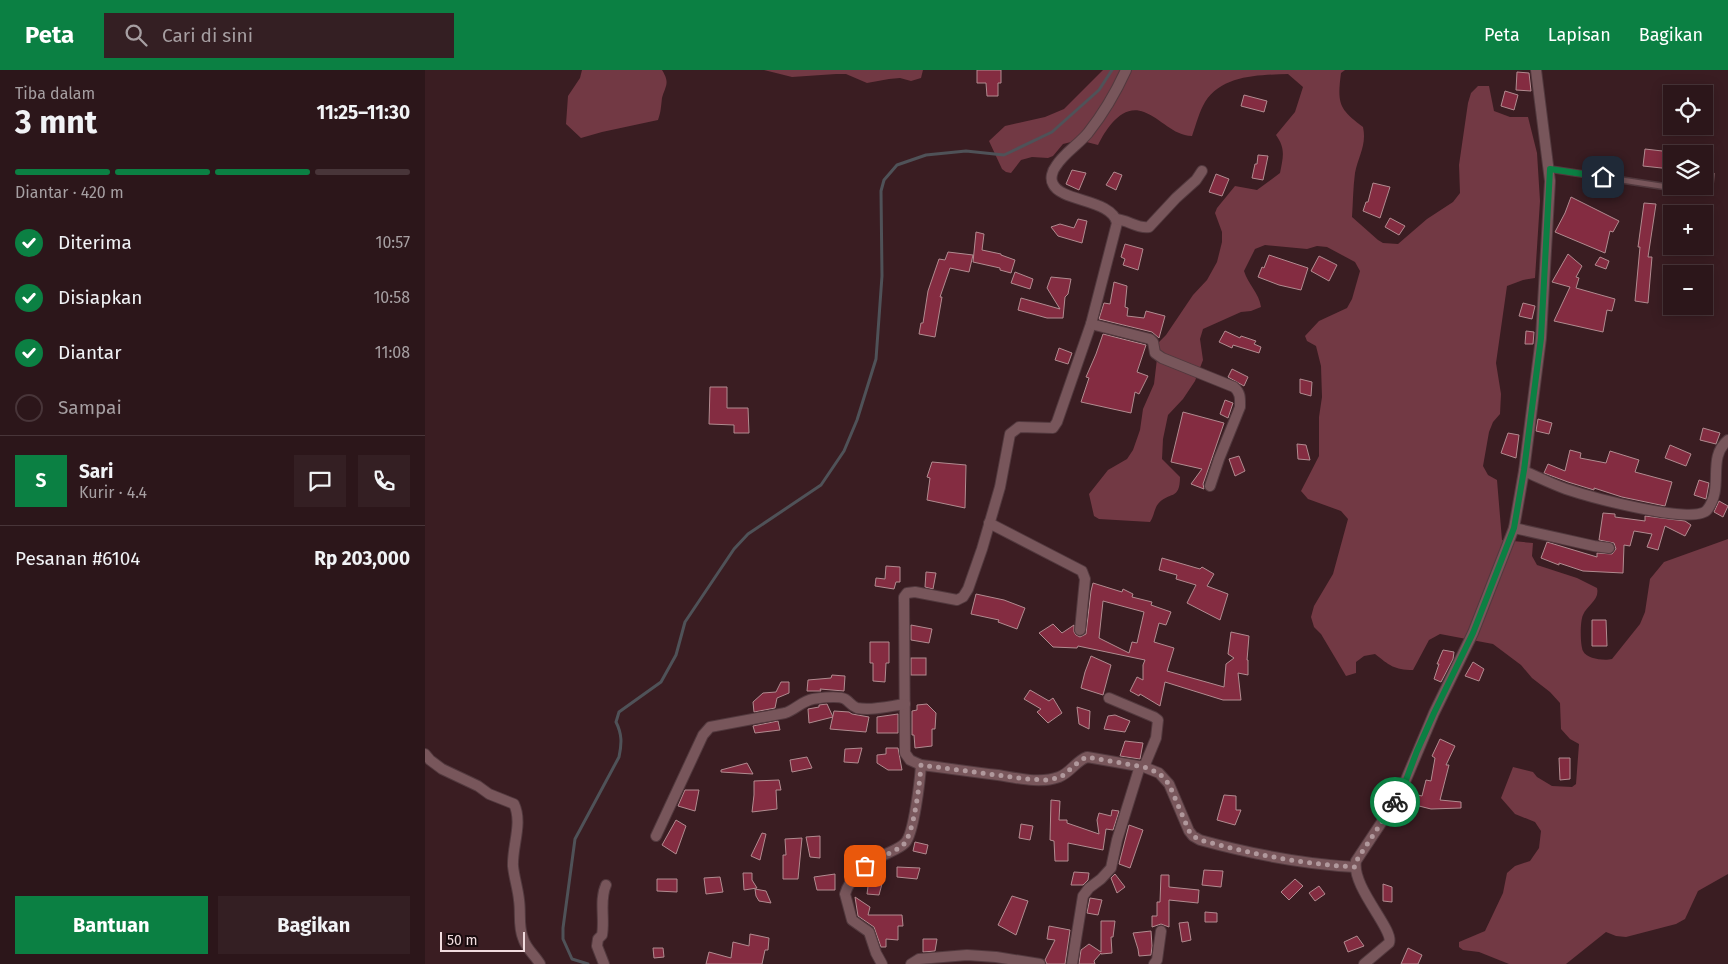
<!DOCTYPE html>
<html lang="id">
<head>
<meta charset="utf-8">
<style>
  :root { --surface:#2c161a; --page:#341f23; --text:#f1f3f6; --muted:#a69fa2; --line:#483539; --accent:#0b8043 }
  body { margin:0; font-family:"Fira Sans",sans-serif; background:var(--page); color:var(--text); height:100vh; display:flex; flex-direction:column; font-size:19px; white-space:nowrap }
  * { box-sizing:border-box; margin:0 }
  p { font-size:16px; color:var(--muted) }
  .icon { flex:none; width:28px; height:28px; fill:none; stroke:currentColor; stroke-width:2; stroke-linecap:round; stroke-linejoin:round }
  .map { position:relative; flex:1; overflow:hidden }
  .panel { display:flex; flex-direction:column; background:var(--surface); width:425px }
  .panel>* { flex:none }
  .tools { position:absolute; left:1238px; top:15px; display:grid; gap:10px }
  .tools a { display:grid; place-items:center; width:50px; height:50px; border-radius:0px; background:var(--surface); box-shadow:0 2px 12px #0003,0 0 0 1px var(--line); font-size:25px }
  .scale { position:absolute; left:15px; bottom:12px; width:85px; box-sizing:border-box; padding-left:5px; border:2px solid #f0dbde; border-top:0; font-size:14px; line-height:18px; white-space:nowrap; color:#f0dbde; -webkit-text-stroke:4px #190b0e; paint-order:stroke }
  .pin { position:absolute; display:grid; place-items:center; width:42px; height:42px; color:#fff; margin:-21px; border-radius:10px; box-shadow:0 2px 8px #0006 }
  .courier { position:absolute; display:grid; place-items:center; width:50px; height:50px; margin:-25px; border:4px solid #0b8043; border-radius:50%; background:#fff; color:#222; box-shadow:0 1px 6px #0007 }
  .head em { font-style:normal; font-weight:700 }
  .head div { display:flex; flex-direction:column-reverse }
  .head { display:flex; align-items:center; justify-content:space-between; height:85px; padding:0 15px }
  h1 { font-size:32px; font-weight:700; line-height:38px }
  .bar { display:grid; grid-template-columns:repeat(4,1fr); gap:8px 5px; align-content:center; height:60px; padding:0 15px }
  .bar i { height:6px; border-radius:4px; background:var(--line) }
  .bar .active { background:var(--accent) }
  .bar p { grid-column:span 4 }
  .line { display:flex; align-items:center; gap:12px; padding:0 15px; border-top:1px solid var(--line) }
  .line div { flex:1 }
  .round { display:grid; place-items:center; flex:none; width:52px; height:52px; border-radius:0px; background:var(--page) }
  ol { padding:0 15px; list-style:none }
  li { display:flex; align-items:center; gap:15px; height:55px }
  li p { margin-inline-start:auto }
  li .icon { padding:5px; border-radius:50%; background:var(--accent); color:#fff; stroke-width:4 }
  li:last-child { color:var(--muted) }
  li i { width:28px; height:28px; border:2px solid var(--line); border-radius:50% }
  .primary-button { display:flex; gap:10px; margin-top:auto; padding:10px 15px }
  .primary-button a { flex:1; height:58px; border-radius:0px; background:var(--accent); color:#fff; font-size:20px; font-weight:700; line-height:58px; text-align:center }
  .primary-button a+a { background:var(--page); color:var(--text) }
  header { display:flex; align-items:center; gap:30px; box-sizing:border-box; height:70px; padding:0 25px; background:var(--accent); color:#fff }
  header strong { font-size:24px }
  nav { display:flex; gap:28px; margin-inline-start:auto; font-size:18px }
  .search { width:350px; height:45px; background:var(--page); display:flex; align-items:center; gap:12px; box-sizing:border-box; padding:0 18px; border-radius:0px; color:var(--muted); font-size:19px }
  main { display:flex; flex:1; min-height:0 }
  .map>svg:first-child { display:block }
  .green { fill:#723944 }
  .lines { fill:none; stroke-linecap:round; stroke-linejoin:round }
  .stream { stroke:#4f5258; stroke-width:3 }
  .building { fill:#842c41; stroke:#b18b90; fill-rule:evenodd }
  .service-casing { stroke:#52393e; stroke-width:8 }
  .minor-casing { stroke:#52393e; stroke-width:12 }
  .service { stroke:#78565b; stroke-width:5 }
  .minor { stroke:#78565b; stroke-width:10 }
  .done { stroke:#b0989c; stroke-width:5; stroke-dasharray:0 9 }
  .route { stroke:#0b8043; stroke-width:6 }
</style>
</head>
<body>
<header>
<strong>Peta</strong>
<div class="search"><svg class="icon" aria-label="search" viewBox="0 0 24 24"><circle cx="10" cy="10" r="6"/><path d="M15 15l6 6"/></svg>Cari di sini</div>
<nav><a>Peta</a><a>Lapisan</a><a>Bagikan</a></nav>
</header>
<main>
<section class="panel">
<div class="head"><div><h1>3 mnt</h1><p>Tiba dalam</p></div><em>11:25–11:30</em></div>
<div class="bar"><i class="active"></i><i class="active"></i><i class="active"></i><i></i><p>Diantar · 420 m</p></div>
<ol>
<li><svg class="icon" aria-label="check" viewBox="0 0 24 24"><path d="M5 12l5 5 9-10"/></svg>Diterima<p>10:57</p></li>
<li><svg class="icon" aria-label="check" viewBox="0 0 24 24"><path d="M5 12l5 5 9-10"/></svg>Disiapkan<p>10:58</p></li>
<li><svg class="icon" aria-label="check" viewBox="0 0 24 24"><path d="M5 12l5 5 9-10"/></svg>Diantar<p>11:08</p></li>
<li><i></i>Sampai</li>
</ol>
<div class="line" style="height:90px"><b class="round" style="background:var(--accent);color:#fff">S</b><div><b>Sari</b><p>Kurir · 4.4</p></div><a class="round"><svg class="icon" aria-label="chat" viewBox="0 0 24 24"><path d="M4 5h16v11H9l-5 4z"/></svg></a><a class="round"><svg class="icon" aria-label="phone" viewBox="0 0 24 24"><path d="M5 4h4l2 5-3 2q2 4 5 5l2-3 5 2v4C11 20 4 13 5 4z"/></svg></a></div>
<div class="line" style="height:65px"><div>Pesanan #6104</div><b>Rp 203,000</b></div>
<div class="primary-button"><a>Bantuan</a><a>Bagikan</a></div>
</section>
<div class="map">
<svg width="1303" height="894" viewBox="0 0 1303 894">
  <rect width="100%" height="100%" fill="#3a1d22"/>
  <g class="green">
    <path d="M157,0H237C245,13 241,15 237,28C236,36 236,42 233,50L177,62L156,68L141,54L143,26L155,8Z"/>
    <polygon points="339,0 498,0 496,8 486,11 475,8 464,9 442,13 421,4 411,4 367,7"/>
    <path d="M678,0H920L916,3C912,34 914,39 938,57C942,75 933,87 930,103C928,118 928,132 927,147L953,170L958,173L973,174L1002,149L1028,132L1035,123L1034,95L1043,33L1046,23L1053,16H1064L1069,41L1085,47H1103L1112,83L1115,131L1110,208L1098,210L1082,216L1071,293L1076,324L1075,344L1068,352L1064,362L1058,396L1063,405L1072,410L1077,470L1108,473L1107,486L1112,495L1152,508L1172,518C1175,530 1162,535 1158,545C1155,551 1155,574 1158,581C1162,589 1179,591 1187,589L1215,554L1220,542L1225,509L1239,492L1303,469V804L1273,821L1260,849L1251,854L1201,867L1191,866L1181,862L1141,894H1084L1054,882L1038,880L1034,877V872L1060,861L1078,823L1082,803L1090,796L1105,791L1114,778L1116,761L1110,752L1090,744L1076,728L1088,697L1108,702L1112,707L1127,716L1147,717L1151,714L1154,674L1145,669L1136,659L1135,633L1125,622L1107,608L1096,595L1068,574L1015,564L1004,570L988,600C969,600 964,595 950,584L939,586L931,592V603L921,606L896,564L889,557L886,547L889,536L908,504L923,449L916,441L883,429L876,421L894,386V347L897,327L896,296L891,276L882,271L880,266L894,251L922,238L927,229L935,201L930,192L902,177L892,176L882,179L840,175L830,179L819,201C823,214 834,223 836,237L826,241L816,242L778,259L775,269L778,290L770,311L758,329L743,345L738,369L737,389L755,407C755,431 744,421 733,434C729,439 729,447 725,452L674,449L669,446L664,424L683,400L702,389L708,380L715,360L718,339L729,314L734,272L741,265L768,225L782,210L792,192L797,172V162L790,143L792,138L810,116L832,120L855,103C858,87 861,79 851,65L870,42L878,17L863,4C834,5 797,5 780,32C774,42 771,55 767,66C747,65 737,49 719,42C697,33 681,59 673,75L654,70L638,74L628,86L623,88L607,87L596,90L586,103L581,102L577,99L564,71L580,56L620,47L639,39Z"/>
  </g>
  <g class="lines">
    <path class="stream" d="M163,894L147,889L138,869V858L150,769L194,687C197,673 197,664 191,652L194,642L236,612L251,585L260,552L309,479L323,464L396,415L419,381L432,350L451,289L457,206L456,121L459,110L472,95L501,85L541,81L579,85L627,62L674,20L687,0"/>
  </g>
  <g class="building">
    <polygon points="552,0 576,0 576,13 573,13 573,26 562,26 561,13 552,13"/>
    <polygon points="1092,2 1104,3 1106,21 1091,20"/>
    <polygon points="1080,21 1093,25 1089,40 1076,36"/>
    <polygon points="819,25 842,31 839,42 816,36"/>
    <polygon points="1220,79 1246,82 1246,99 1218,96"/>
    <polygon points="833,85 843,86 838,110 827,108 830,94 832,94"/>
    <polygon points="647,100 661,103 654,120 641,114"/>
    <polygon points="689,102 697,105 691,120 681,115"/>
    <polygon points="1279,103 1289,103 1288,124 1279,124"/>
    <polygon points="791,104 804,109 797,126 784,122"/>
    <polygon points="948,113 965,117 955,148 938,141 941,132 943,132"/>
    <polygon points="1146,127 1194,151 1188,162 1185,161 1180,183 1130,162 1140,143"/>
    <polygon points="1219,133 1231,134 1223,187 1227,187 1223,233 1210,231 1215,177 1213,177"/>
    <polygon points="965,148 980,156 974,165 960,157"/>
    <polygon points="653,149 662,151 657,173 633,166 626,157 635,154 649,158"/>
    <polygon points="551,162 559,164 557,180 576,184 576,185 590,190 586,203 575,200 575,198 548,192"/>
    <polygon points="700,174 718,179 713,200 698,195 700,189 696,187"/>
    <polygon points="523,182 548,185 544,202 525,198 515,227 517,227 510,267 494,264 496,253 498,253 503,221 514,189 520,190"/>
    <polygon points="1143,184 1157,196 1151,207 1154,208 1151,218 1190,229 1187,241 1182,240 1178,262 1129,251 1145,217 1127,212"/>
    <polygon points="844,185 883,198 876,220 854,215 833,207 837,197 839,198"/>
    <polygon points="894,186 912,195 904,211 886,201"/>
    <polygon points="1175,187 1184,191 1181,199 1170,195"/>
    <polygon points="590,202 608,209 605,219 586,213"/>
    <polygon points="626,207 646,209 643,224 640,227 638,248 622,248 593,240 596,228 635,239 622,218"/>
    <polygon points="689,212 702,216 700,237 703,238 702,246 719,248 721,241 740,246 734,268 727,262 674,249 679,233 685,234"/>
    <polygon points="1098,233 1110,236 1107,249 1094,246"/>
    <polygon points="800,261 815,268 816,266 831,271 829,274 836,277 834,283 808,275 807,278 794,272"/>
    <polygon points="1101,261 1109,262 1108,274 1100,274"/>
    <polygon points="678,264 721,275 712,302 723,306 714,324 710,322 706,343 656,332 664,308 661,307 671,284"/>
    <polygon points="634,278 647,283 643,294 630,290"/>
    <polygon points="807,299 823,307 819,316 803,307"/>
    <polygon points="875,309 887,312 886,326 875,323"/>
    <polygon points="285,317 302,317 302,338 323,338 324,363 309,363 309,355 284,354"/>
    <polygon points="800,330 808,333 803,348 795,344"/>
    <polygon points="758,342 799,353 778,414 779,419 766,414 777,399 746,392"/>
    <polygon points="1113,349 1127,353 1124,364 1111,361"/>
    <polygon points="1278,358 1295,363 1291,374 1275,370"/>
    <polygon points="1083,363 1094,365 1091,388 1076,383"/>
    <polygon points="872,374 881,375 885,390 873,389"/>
    <polygon points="1245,375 1266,384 1261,396 1240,388"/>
    <polygon points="1145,380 1156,383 1155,388 1181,393 1185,381 1214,390 1210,402 1247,412 1240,436 1197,427 1169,418 1169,420 1143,412 1119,403 1123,394 1140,401"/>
    <polygon points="814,386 820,401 810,406 804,389"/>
    <polygon points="507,392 541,395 540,438 502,430 505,408 502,407"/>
    <polygon points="1274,410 1284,413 1281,429 1269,425"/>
    <polygon points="1294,431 1303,436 1298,447 1289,442"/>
    <polygon points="1178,443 1190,444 1190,447 1220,451 1220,446 1260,451 1266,455 1260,466 1240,456 1233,480 1222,477 1227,464 1209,461 1205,476 1199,475 1198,503 1158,501 1134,493 1134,495 1116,488 1122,472 1172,487 1172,483 1187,484 1191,479 1189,473 1174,470"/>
    <polygon points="737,488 775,499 777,497 789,504 782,516 803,524 795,550 762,533 771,515 751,509 752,505 734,500"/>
    <polygon points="461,496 475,497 475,512 471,512 469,519 450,516 451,508 460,509"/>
    <polygon points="501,502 511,503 508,519 500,517"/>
    <path d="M668,513L697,522L698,519L708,524L707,527L727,532L726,535L746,542L741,555L734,553L729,572L749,578L742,601L799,617L801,594L809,588L803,584L806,562L824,566L822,590H823V605L813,603L816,630H798L740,612L735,636L715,624L714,626L705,621L712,607L718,610V595L720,590L653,576L652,578L628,577L614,563L628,554L637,563L649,555V562L651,565L655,567L661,564L666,521ZM678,531L719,542L712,573L707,572L704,583L674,568Z"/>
    <polygon points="551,524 579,530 600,538 592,559 573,552 574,550 546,544"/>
    <polygon points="1167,550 1181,550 1182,576 1167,576"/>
    <polygon points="486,555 507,559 504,573 486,570"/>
    <polygon points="445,572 464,572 464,593 461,593 460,612 448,611 448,593 445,593"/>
    <polygon points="1018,580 1029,582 1028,589 1016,612 1009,609 1014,594 1012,594"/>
    <polygon points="666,586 686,595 678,625 656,618 660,602"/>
    <rect x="486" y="588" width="15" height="17"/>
    <polygon points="1048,592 1059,599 1054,611 1040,606"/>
    <polygon points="407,605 420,606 419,621 395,619 396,621 382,621 383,610 406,608"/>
    <polygon points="356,612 364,612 364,623 352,628 350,638 329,642 328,632 338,623 351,622"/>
    <polygon points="605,620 624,631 628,628 637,643 623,653 612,642 616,639 599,629"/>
    <polygon points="402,634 408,647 384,653 383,639 394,637 394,635"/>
    <polygon points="502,634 511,643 510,659 507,659 507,676 490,678 489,665 487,665 487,641 492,640 492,635"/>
    <polygon points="652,637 665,641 664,659 654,654"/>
    <polygon points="409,641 424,642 427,644 444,647 441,662 405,659"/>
    <polygon points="473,644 473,663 452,663 452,647"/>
    <polygon points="690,645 705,651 700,662 679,659 683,646"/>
    <polygon points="353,651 355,660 330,663 328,656"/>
    <polygon points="1015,669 1030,676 1021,695 1024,695 1015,730 1036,732 1036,738 1006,739 986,734 988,724 997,726 1001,710 1006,711 1010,688 1007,686"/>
    <polygon points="700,671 718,673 715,689 695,686"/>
    <polygon points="437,678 433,693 419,692 420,679"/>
    <polygon points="461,678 473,678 477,700 463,700 452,693 452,685 461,684"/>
    <polygon points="382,687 387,698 367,702 365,690"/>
    <polygon points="1134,688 1145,688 1145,709 1135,710"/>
    <polygon points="322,693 328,704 296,702 296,700"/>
    <polygon points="354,710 356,720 351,720 352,739 327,742 329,725 329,711"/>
    <polygon points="260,720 274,720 270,741 253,736"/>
    <polygon points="799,725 811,726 811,740 816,740 810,755 792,750"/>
    <polygon points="626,730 635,731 634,750 642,750 642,753 674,764 672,750 674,743 686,746 687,740 694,741 688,760 681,759 678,780 643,773 643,791 630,791 629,771 625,770"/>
    <polygon points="251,750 261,756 251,784 237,775"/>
    <polygon points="596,754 608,756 605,770 594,768"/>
    <polygon points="704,755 718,760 705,798 694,794"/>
    <polygon points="337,763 341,764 335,790 326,786"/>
    <polygon points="395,766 395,788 385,787 381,767"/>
    <polygon points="377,768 373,809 358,809 358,785 361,785 360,769"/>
    <polygon points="490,772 503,775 501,784 488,781"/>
    <polygon points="472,797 495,798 492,809 472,807"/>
    <polygon points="779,800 798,801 796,817 777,815"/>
    <polygon points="649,802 664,803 663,810 658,815 646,815"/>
    <polygon points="318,803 327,803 327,810 332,818 319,820"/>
    <polygon points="410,804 410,820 392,820 389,807"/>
    <polygon points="690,804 700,817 692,823 686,808"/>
    <polygon points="736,805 744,805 744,817 774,820 773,833 744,830 744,857 736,854 727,857 727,846 732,846 732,832 735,832"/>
    <polygon points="295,807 298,822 281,824 279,808"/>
    <polygon points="232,809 252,809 252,822 232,821"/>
    <polygon points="444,809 458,810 454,825 442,824"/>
    <polygon points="870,809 878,816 864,830 856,822"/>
    <polygon points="958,814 967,817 967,832 958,831"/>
    <polygon points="894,816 900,824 890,831 884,823"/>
    <polygon points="330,819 341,821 346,833 334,831 331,826"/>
    <polygon points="587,826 603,831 591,865 573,855"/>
    <polygon points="430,827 445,837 443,845 477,845 478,856 473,856 473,870 461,869 461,877 456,877 449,857 433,846"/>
    <polygon points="665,828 677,830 673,845 662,843"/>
    <polygon points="780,842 792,843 792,852 780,852"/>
    <polygon points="676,851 690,851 688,867 686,867 687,883 676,884 676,883 669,891 670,894 654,894 656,880 664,874 676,882"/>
    <polygon points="763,852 766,870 757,872 754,853"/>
    <polygon points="624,856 645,860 640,894 622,894 620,890 630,870 622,869"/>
    <polygon points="726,861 727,876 726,885 714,886 713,879 708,863"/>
    <polygon points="325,864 344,868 343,880 340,880 337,894 281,894 284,882 306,888 308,872 324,876"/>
    <polygon points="932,866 939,876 923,882 919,872"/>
    <polygon points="498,869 512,869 510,881 498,882"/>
    <polygon points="228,878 238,878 239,887 229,888"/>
    <polygon points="983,878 997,885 993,894 976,894"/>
  </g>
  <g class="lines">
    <defs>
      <polyline id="service" points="1125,99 1249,118"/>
      <g id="minor">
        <path d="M701,0C691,22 678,44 663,63C653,75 639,83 631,96C627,101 625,109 628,114C636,132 687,129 692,153L666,254L632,352L628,358L594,357L585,364L575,417L557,479L543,519L538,527L532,530L490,522L482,523L479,527L480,683L485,690L496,695C521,698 547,702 573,705C592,708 615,714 634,707C645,703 651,691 662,687L719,697L734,703L744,714L764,761L768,766L775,770C826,784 877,794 930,797"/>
        <path d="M691,149C703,150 713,159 724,157L751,128L771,110L777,101"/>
        <path d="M666,254L725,269L728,272L730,283L737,288L809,317C816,323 815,329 815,337L794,389L785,416"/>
        <path d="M1099,401C1113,407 1127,414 1141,419C1162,426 1269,456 1282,440C1300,417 1281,388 1303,370"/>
        <polyline points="564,453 657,501 660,509 655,560"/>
        <polyline points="1089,458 1169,476 1184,478"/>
        <polyline points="684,628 729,647 733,650 731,668 719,697"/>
        <path d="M0,684L5,690L17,699L53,716L64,724L89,734C98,753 87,776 88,796C89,807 93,819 94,830C96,843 93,856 98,868C101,879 110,885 115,894"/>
        <path d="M231,766L278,665L285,657L360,643C370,640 377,631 388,629C396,628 412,625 420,629C425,632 426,636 432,638C447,641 465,636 480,634"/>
        <path d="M179,894L172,876L173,869L177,865C180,849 174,830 181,815"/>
        <path d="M457,894L451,883L444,862L427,850L420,824C426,805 442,793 459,785C466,781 474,779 480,773C489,764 495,710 496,695"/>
        <polyline points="486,894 494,889 542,885 571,887 615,894"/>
        <polyline points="647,894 658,826 664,818 676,809 686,798 692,770 715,696"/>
        <polyline points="729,894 732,890 736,861"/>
        <path d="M939,894L964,873C970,860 926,817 931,791L974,726L1009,643L1048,563L1089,458L1099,401L1116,268L1125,111L1111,0"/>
      </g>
    </defs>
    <use href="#service" class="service-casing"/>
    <use href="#minor" class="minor-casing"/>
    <use href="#service" class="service"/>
    <use href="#minor" class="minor"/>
  </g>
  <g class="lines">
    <path class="done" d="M440,796C452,787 467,784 478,775C489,765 495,711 496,695L602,709L623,710L636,707L656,690L662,687L719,697L734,703L744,714L764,761L768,766L775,770C826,784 877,794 930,797L933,788L970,732"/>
    <polyline class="route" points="970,732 978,718 992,681 1009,643 1048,563 1089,458 1099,400 1116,268 1125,99 1178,107"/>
  </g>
</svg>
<div class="tools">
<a><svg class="icon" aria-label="locate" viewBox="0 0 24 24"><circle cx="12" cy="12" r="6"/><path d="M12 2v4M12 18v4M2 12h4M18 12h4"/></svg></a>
<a><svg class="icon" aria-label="layers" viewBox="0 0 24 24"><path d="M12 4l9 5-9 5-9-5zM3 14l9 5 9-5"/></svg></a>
<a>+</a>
<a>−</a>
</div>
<div class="scale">50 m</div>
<div class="pin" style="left:440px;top:796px;background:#ea580c"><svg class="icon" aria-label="bag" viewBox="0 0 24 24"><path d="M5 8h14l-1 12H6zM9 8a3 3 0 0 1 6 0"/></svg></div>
<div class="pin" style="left:1178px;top:107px;background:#1f2937"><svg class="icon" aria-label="home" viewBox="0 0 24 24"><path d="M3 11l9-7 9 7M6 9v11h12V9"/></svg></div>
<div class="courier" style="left:970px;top:732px"><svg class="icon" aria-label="bike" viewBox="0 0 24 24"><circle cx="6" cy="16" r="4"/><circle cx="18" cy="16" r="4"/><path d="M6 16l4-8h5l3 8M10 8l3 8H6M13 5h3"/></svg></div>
</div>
</main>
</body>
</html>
